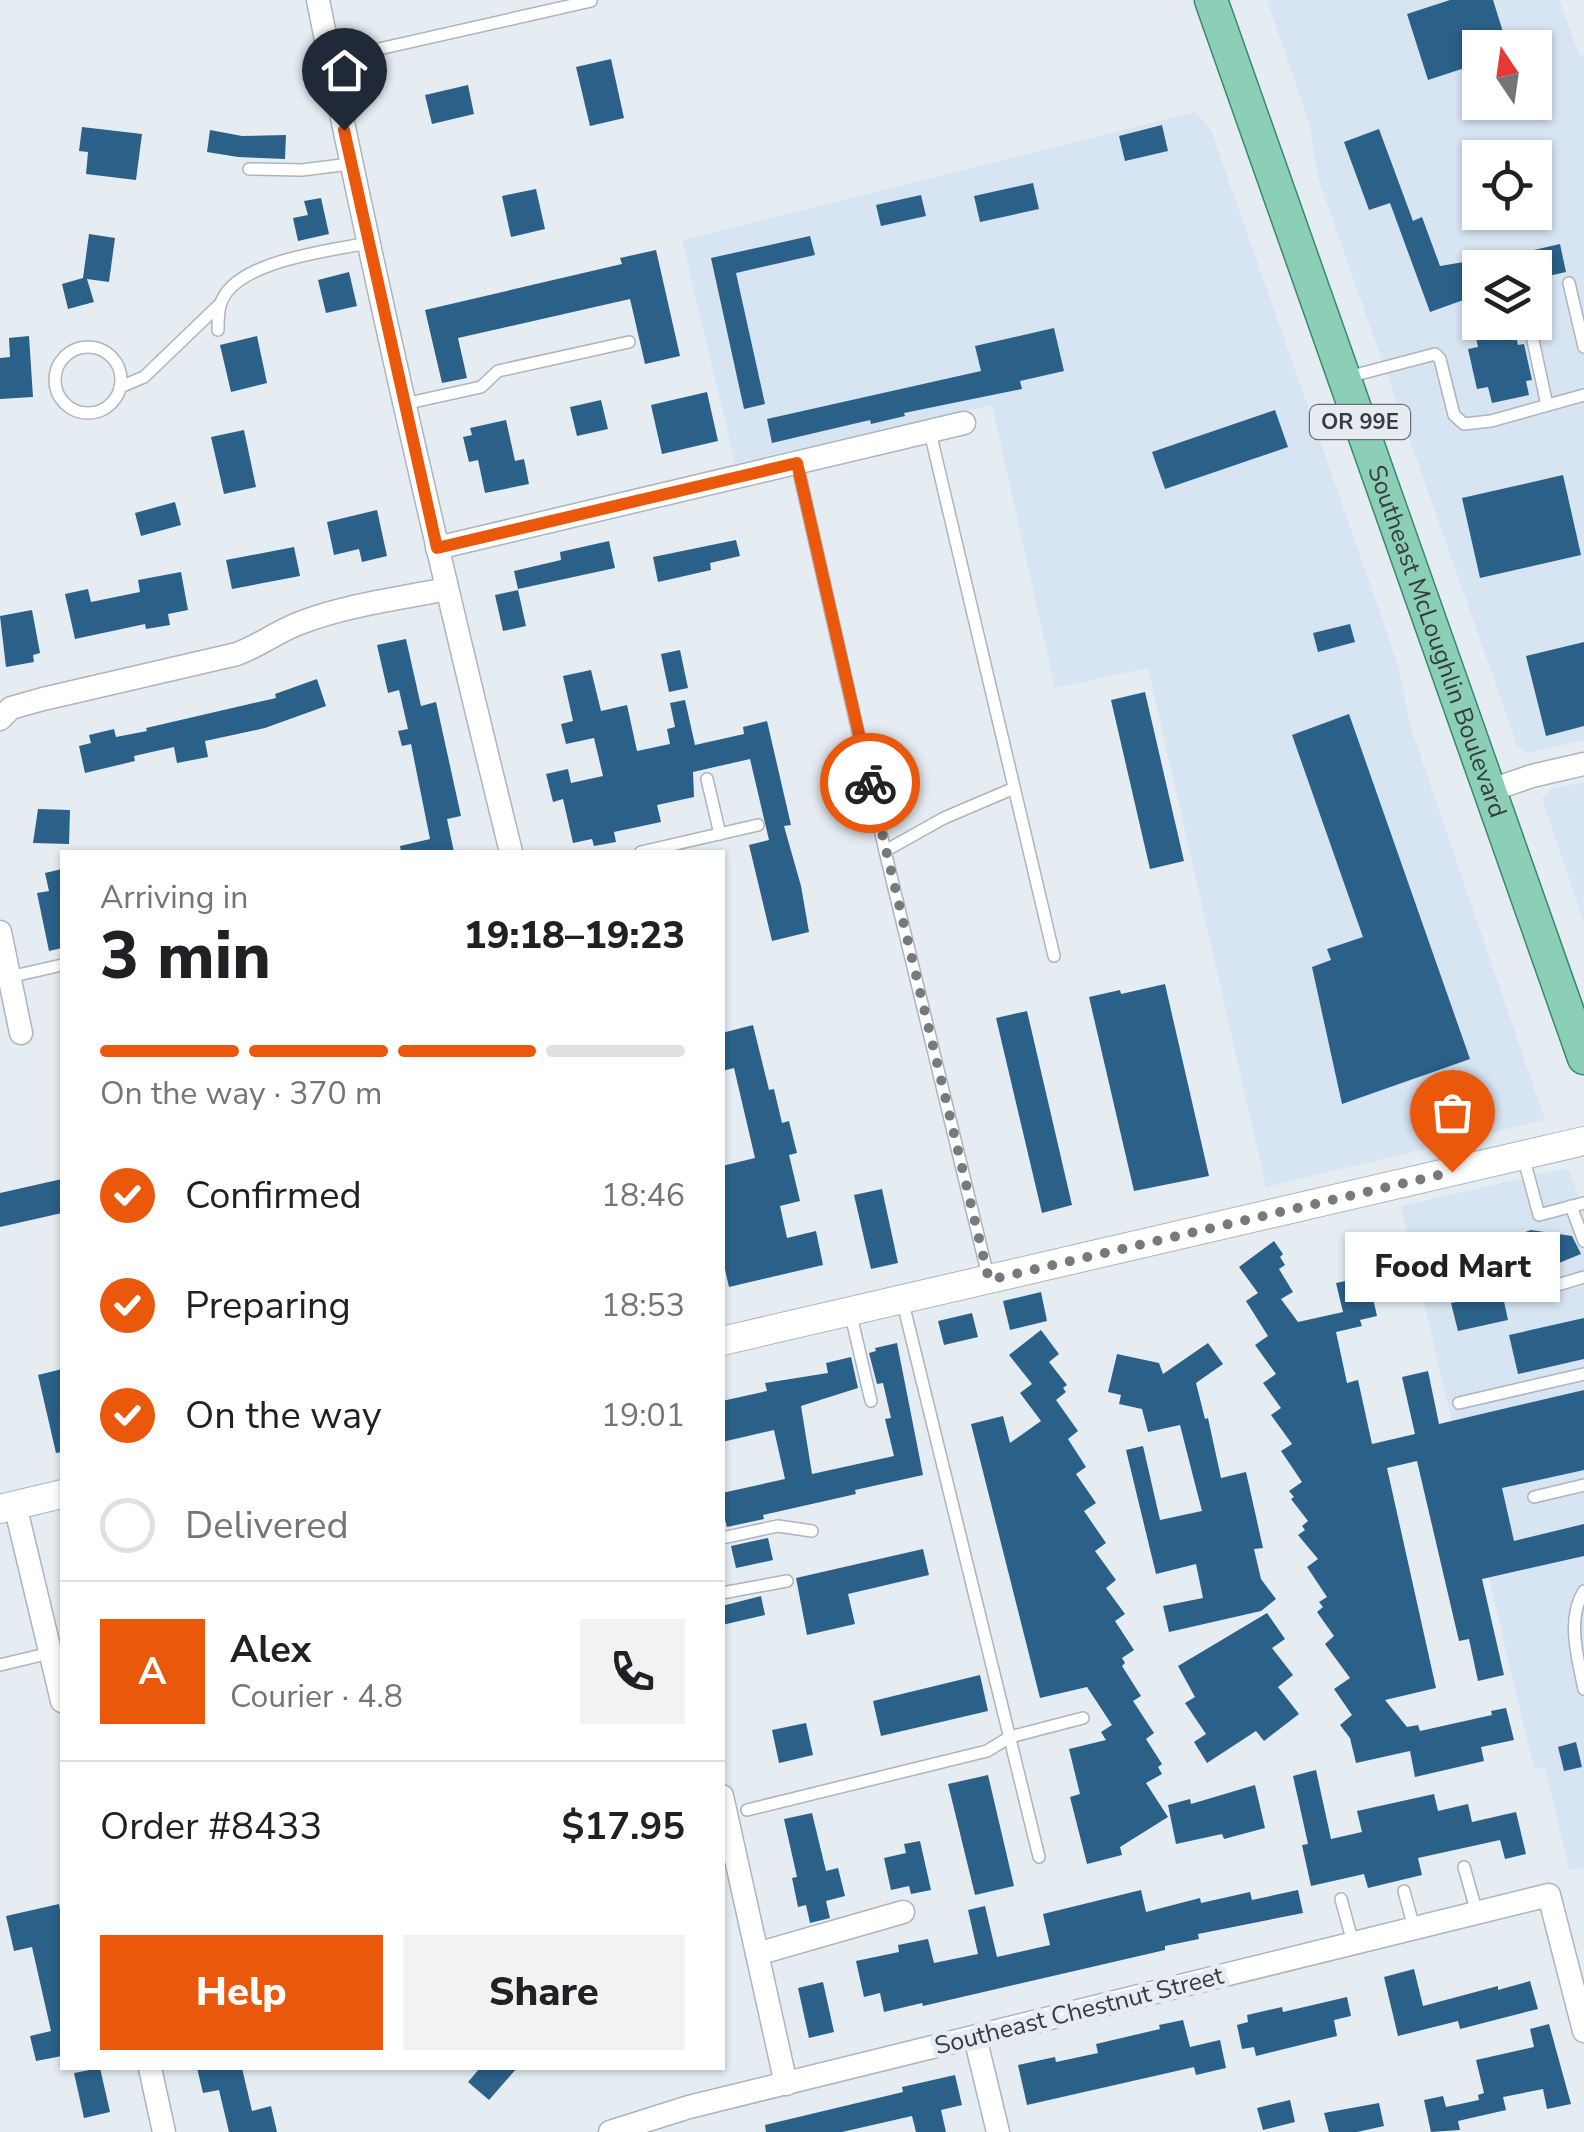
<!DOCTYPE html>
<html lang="en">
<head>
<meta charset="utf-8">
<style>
  :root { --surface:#fff; --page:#f2f2f2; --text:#202124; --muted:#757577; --line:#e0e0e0; --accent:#ea580c }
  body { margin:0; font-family:"Nunito Sans",sans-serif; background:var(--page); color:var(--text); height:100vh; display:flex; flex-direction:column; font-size:38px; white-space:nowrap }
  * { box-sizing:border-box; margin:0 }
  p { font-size:32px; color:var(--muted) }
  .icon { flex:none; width:55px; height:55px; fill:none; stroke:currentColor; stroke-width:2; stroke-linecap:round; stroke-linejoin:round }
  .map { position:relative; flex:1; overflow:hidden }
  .panel { position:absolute; left:60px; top:850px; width:665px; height:1220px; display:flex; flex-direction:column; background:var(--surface); border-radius:0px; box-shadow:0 2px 8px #0004 }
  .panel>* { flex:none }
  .needle { width:65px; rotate:347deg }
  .buttons { position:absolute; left:1462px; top:30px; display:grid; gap:20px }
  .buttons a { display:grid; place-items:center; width:90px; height:90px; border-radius:0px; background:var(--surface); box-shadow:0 2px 8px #0004; font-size:50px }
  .pin { position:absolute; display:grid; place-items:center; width:85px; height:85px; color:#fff; margin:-102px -42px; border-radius:50% 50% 50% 0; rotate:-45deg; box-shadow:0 0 10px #0007 }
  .pin .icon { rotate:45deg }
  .courier { position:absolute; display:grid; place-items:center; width:100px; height:100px; margin:-50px; border:8px solid #ea580c; border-radius:50%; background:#fff; color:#222; box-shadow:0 2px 12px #0007 }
  .bubble { position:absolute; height:70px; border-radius:0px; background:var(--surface); box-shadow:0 2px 8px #0004; font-size:32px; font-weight:800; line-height:70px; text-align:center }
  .headline em { font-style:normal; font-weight:800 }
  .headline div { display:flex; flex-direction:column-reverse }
  .headline { display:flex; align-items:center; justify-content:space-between; height:170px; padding:0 40px }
  h1 { font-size:65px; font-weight:800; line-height:75px }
  .bar { display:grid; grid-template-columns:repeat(4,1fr); gap:15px 10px; align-content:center; height:120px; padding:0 40px }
  .bar i { height:12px; border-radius:8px; background:var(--line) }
  .bar .current { background:var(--accent) }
  .bar p { grid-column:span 4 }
  .line { display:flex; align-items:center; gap:25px; padding:0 40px; border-top:2px solid var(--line) }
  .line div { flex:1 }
  .round { display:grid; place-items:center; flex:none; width:105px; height:105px; border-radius:0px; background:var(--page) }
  ol { padding:0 40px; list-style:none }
  li { display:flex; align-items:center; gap:30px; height:110px }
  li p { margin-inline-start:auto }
  li .icon { padding:10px; border-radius:50%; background:var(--accent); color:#fff; stroke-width:4 }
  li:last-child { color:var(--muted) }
  li i { width:55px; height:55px; border:5px solid var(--line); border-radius:50% }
  .primary-button { display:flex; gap:20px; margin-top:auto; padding:20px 40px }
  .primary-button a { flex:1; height:115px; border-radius:0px; background:var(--accent); color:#fff; font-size:40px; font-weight:800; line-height:115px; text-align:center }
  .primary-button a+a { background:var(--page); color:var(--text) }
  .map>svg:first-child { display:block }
  .built { fill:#d7e4f1; fill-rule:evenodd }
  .building { fill:#2b6089 }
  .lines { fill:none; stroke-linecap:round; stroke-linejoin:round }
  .service-casing { stroke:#adb4bb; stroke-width:14 }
  .minor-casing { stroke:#adb4bb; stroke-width:25 }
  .tertiary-casing { stroke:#adb4bb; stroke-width:30 }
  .primary-casing { stroke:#3c886c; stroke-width:35 }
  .service { stroke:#fff; stroke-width:11 }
  .minor { stroke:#fff; stroke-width:22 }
  .tertiary { stroke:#fff; stroke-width:28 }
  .primary { stroke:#8bd0b6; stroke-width:32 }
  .done { stroke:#757a7d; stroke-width:10; stroke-dasharray:0 18 }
  .route { stroke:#ea580c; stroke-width:12 }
  .labels { text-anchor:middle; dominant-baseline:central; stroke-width:10; stroke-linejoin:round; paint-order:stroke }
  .shield { fill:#e5edf3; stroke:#6d7174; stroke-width:2.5 }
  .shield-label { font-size:22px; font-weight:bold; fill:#393c3e }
  .street-label { font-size:25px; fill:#393c3e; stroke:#e5edf3 }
</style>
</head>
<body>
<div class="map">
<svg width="1584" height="2132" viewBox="0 0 1584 2132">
  <rect width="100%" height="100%" fill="#e5edf3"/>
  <g class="built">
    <path d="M1267,0H1559L1580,56L1584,55V740L1527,753L1517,745L1318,178L1310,126ZM1480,48H1535V102H1480ZM1480,158H1535V212H1480ZM1480,268H1535V322H1480Z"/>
    <polygon points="1195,112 1211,130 1381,615 1399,669 1410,725 1545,1120 1266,1187 1148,668 1055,688 992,405 735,463 682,240"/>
    <polygon points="1584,782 1584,922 1542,799 1551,789"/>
    <polygon points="1568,1168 1584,1210 1584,1867 1569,1870 1545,1767 1534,1769 1401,1206"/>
  </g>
  <g class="building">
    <polygon points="1450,0 1493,0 1508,48 1480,48 1480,63 1428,80 1407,14"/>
    <polygon points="611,59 624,118 590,126 576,67"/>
    <polygon points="468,85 474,114 432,124 425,95"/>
    <polygon points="1162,125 1168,151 1125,161 1119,136"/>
    <polygon points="82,127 142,134 136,180 86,174 88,152 79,151"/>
    <polygon points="1379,129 1413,221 1422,217 1440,266 1470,261 1473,273 1480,272 1480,294 1430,312 1390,203 1369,210 1344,142"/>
    <polygon points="210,130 242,136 286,135 285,159 238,157 207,152"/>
    <polygon points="1033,183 1039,209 980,222 974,196"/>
    <polygon points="536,189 545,229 511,237 502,196"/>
    <polygon points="921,195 926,216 881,226 876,205"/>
    <polygon points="321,198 329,234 298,241 293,218 308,215 304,201"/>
    <polygon points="89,234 115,238 109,282 87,279 94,302 68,309 62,284 83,278"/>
    <polygon points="810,236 815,255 736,273 765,404 744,409 711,258"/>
    <polygon points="1560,244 1566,272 1535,279 1535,268 1486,268 1485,261"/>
    <polygon points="656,250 680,356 645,364 630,299 458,338 467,378 442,383 425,310 622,264 620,258"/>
    <polygon points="349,272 357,306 326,313 318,280"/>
    <polygon points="1473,322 1513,322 1518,345 1524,344 1532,380 1526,381 1529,395 1492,403 1488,387 1477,389 1468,349 1478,347"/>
    <polygon points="1054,328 1064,371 1020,381 1022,389 904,413 905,416 871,424 870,420 772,443 767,419 981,371 975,346"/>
    <polygon points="29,336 33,397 0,399 0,358 10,357 9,338"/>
    <polygon points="257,336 267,383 231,392 220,345"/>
    <polygon points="707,392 718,441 662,454 651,405"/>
    <polygon points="601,400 608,429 577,436 570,407"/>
    <polygon points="1275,410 1288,447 1165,489 1152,452"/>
    <polygon points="506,420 515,461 524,459 529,484 485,493 478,460 469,462 463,437 472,435 470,428"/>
    <polygon points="244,430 256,487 224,494 211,437"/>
    <polygon points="1563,475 1581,555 1480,578 1462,498"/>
    <polygon points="175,502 181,525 141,536 135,513"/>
    <polygon points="377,510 387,556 362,562 359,549 334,555 327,522"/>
    <polygon points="736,540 740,556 710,563 711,570 658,582 653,557"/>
    <polygon points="609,541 615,568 518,589 514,571 561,560 560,552"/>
    <polygon points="294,547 300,576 232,589 226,560"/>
    <polygon points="181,572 188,610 168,614 170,625 146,629 145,624 75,639 65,594 88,589 91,602 140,592 138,580"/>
    <polygon points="518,590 526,626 503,631 495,595"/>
    <polygon points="32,610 40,653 33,655 34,662 6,667 0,616"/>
    <polygon points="1350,624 1355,642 1318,652 1313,633"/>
    <polygon points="406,639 421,706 436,702 461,816 447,819 454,852 401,852 400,846 430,839 411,744 402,746 398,731 408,729 399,690 388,693 377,645"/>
    <polygon points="1584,642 1584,726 1546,736 1526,656"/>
    <polygon points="680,650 688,688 669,692 661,654"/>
    <polygon points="591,670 601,711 627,705 637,751 670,744 667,729 675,727 670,703 685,700 695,745 744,734 743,727 767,721 791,825 784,826 801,886 809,932 772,941 749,845 769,840 750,759 693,772 694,797 657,805 661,822 614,832 616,842 594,846 592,839 573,843 563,799 553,802 546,774 568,769 571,783 603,776 594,738 566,744 561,724 573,721 563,676"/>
    <polygon points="317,679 326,706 265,728 205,741 208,757 177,763 174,747 134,756 135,761 85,773 79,746 91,743 89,735 114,729 116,737 147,731 146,728 276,698 275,694"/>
    <polygon points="1145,692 1184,861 1150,869 1111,700"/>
    <polygon points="1349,714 1470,1059 1342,1104 1312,967 1331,960 1327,949 1363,937 1292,735"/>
    <polygon points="38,809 70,810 69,844 33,843"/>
    <polygon points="62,869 62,948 49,951 37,893 49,891 45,873"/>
    <polygon points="1165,984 1209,1176 1134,1191 1089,997 1120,990 1121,994"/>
    <polygon points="1027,1011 1072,1205 1042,1213 996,1018"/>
    <polygon points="753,1025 769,1090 774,1089 782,1123 789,1121 797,1153 789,1155 800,1201 780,1206 787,1238 816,1231 823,1265 729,1287 722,1256 722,1166 755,1158 734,1068 722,1071 722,1033"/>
    <polygon points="62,1179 62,1213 0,1227 0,1193"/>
    <polygon points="882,1189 898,1263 871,1269 854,1195"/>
    <polygon points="1531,1230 1572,1236 1581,1254 1522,1278 1509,1238"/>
    <polygon points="1274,1241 1283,1254 1280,1257 1285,1265 1279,1269 1293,1292 1281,1299 1298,1322 1343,1312 1336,1283 1368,1276 1377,1316 1360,1320 1362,1326 1336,1332 1347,1383 1358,1380 1372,1444 1415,1434 1402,1377 1428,1371 1439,1424 1584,1390 1584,1470 1502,1488 1514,1541 1584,1524 1584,1556 1482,1579 1504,1675 1478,1681 1469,1639 1459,1641 1417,1461 1387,1468 1436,1688 1385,1700 1407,1727 1418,1725 1420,1731 1492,1715 1491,1711 1506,1708 1514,1740 1481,1747 1484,1761 1415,1777 1410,1751 1356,1763 1350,1738 1340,1725 1352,1715 1334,1689 1350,1678 1325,1644 1334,1636 1317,1612 1323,1607 1319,1602 1327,1597 1307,1567 1318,1559 1298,1535 1305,1530 1302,1526 1308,1521 1291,1499 1294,1497 1289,1491 1302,1482 1281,1451 1292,1444 1271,1415 1281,1408 1263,1383 1276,1374 1255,1345 1268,1336 1246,1301 1258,1293 1239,1267"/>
    <polygon points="1041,1292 1047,1321 1010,1330 1003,1301"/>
    <polygon points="1502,1292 1508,1320 1458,1331 1451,1303"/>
    <polygon points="972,1313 978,1337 944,1345 938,1321"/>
    <polygon points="1584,1318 1584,1359 1518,1374 1509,1335"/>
    <polygon points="1041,1330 1059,1354 1049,1362 1067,1385 1063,1388 1066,1392 1056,1400 1078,1431 1068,1439 1086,1467 1076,1474 1096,1503 1084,1511 1106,1543 1095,1551 1116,1580 1106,1588 1125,1614 1115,1621 1134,1650 1122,1658 1125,1663 1122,1666 1141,1696 1133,1701 1154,1733 1146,1739 1162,1764 1158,1767 1162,1774 1146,1783 1168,1817 1120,1847 1122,1855 1087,1864 1070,1797 1080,1794 1069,1749 1106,1740 1101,1732 1112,1725 1087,1687 1040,1698 971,1424 1003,1416 1010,1443 1041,1421 1020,1393 1032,1384 1009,1355"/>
    <polygon points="897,1343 923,1475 855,1490 856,1494 763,1515 764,1519 727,1527 725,1520 722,1520 722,1493 785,1479 774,1430 722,1442 722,1401 767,1391 765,1383 828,1373 826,1363 851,1357 858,1388 801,1406 812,1474 894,1456 885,1419 891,1418 883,1383 877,1384 869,1353 876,1351 875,1348"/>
    <polygon points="1208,1343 1223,1364 1196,1383 1205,1419 1208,1418 1221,1478 1246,1472 1263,1548 1254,1549 1261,1579 1276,1599 1261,1611 1169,1632 1163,1606 1203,1598 1196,1564 1156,1574 1126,1450 1143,1446 1160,1520 1202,1511 1194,1480 1180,1425 1148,1432 1142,1409 1119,1404 1121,1395 1108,1392 1117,1354 1159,1363 1163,1374"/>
    <polygon points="62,1369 62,1452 56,1453 38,1375"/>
    <polygon points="768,1538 773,1560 736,1568 731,1546"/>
    <polygon points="923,1549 929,1575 848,1594 855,1624 807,1635 796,1578"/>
    <polygon points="761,1596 765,1615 722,1625 722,1606"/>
    <polygon points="1267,1613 1285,1639 1272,1648 1293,1675 1278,1687 1299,1714 1264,1741 1256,1731 1207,1763 1194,1742 1206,1734 1185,1703 1195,1697 1178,1666"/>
    <polygon points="980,1675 988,1711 881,1736 873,1701"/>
    <polygon points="806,1723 813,1755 779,1763 772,1730"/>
    <polygon points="1576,1742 1582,1767 1564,1771 1558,1747"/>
    <polygon points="1316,1770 1331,1839 1362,1832 1357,1811 1434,1794 1438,1811 1468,1804 1472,1822 1516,1812 1526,1854 1505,1859 1500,1840 1418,1858 1422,1875 1368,1888 1364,1874 1311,1886 1302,1845 1308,1844 1293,1776"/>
    <polygon points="988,1775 1014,1886 975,1895 948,1784"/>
    <polygon points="1255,1785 1265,1828 1224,1839 1222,1834 1176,1844 1168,1805 1190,1799 1191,1804"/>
    <polygon points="812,1813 826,1871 838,1868 845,1896 826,1901 830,1918 810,1923 806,1905 798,1907 792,1878 797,1877 784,1819"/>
    <polygon points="920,1841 931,1890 911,1894 909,1886 891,1890 884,1858 906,1853 904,1844"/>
    <polygon points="1141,1890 1146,1912 1200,1898 1201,1903 1250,1892 1252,1900 1298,1890 1303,1913 1198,1934 1199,1939 1165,1946 1165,1950 923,2006 922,2003 884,2012 880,1993 864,1997 856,1961 899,1952 898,1945 928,1939 934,1963 978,1954 968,1910 985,1906 997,1957 1050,1945 1043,1914"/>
    <polygon points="59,1904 62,1922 62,2056 36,2061 30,2036 51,2031 32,1947 14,1951 6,1916"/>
    <polygon points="1414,1969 1423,2006 1498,1986 1498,1990 1530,1981 1538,2009 1460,2029 1458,2021 1398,2036 1384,1977"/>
    <polygon points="823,1982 834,2032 809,2038 798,1988"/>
    <polygon points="1347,1997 1351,2016 1334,2020 1337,2036 1256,2056 1254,2047 1242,2049 1237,2025 1248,2022 1247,2015 1282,2007 1283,2012"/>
    <polygon points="1183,2020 1190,2047 1220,2040 1226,2068 1196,2075 1194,2067 1027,2105 1018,2065 1055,2057 1056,2062 1098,2053 1096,2044 1160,2029 1159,2025"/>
    <polygon points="1549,2024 1571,2104 1547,2109 1543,2089 1503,2097 1506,2110 1458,2121 1460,2130 1431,2132 1424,2100 1443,2096 1446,2107 1479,2100 1478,2095 1484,2093 1476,2060 1534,2047 1530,2029"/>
    <polygon points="100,2068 110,2112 84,2118 74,2073"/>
    <polygon points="197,2068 242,2068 252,2111 271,2106 277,2132 229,2132 219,2090 203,2093"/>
    <polygon points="480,2068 517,2068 489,2100 468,2082"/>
    <polygon points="955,2075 962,2105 941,2110 946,2132 916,2132 912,2116 842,2132 766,2132 765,2125 903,2092 902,2087"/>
    <polygon points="1290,2100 1295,2122 1263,2130 1257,2108"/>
    <polygon points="1379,2103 1384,2126 1357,2132 1329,2132 1324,2113"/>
  </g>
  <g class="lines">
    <defs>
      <g id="service">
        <polyline points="330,60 591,1"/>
        <polyline points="249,169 302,170 350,164"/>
        <polyline points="1569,283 1584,347"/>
        <polyline points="1529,322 1547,405"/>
        <path d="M218,330C218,323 218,314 220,306C231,261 329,251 368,243"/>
        <circle cx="88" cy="380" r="33"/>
        <polyline points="1348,377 1435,354 1440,359 1454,415 1464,424 1491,421 1584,395"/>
        <polyline points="120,387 144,377 220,304"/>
        <polyline points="404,404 481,387 498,371 629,342"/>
        <polyline points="930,432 1054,956"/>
        <polyline points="797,463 885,851 989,1280"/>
        <polyline points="707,779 720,834"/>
        <polyline points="885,851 944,818 1012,789"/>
        <polyline points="641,852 758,825"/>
        <polyline points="9,977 62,965"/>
        <polyline points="1523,1156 1539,1215 1584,1203"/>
        <polyline points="1571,1206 1584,1241"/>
        <polyline points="1524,1295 1584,1277"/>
        <polyline points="902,1299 1039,1857"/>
        <polyline points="850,1311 871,1401"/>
        <polyline points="1459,1403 1584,1374"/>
        <polyline points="1534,1497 1584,1485"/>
        <polyline points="722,1538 778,1526 812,1531"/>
        <path d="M1584,1591C1566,1619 1578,1659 1584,1689"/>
        <polyline points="722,1593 787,1581"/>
        <polyline points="0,1665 50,1653"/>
        <polyline points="747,1810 987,1751 1010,1737 1083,1718"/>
        <polyline points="1464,1867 1477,1913"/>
        <polyline points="1404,1891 1414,1928"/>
        <polyline points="1341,1899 1353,1943"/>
      </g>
      <g id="minor">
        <path d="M318,0C375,286 441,569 511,852"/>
        <polyline points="437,548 964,423"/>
        <path d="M0,719L11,708L43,699L237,654C259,646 278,631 300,623C346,605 398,599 446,589"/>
        <polyline points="1491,790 1532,776 1584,764"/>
        <polyline points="0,932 21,1033"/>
        <polyline points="15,1505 62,1701"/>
        <polyline points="722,1796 786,2084"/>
        <polyline points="757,1954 903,1912"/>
        <polyline points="975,2037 998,2132"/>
        <polyline points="150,2068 164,2132"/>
        <polyline points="610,2132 689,2107 1549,1895 1584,2031"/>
      </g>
      <g id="tertiary">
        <polyline points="722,1341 1584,1141"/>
        <polyline points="0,1509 62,1494"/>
      </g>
      <g id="primary">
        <path id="s1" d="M1211,0L1584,1058"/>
      </g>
    </defs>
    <use href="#service" class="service-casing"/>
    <use href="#minor" class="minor-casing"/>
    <use href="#tertiary" class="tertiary-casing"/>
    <use href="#primary" class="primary-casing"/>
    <use href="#service" class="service"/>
    <use href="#minor" class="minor"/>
    <use href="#tertiary" class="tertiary"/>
    <use href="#primary" class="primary"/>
  </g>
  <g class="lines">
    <polyline class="done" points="870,783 989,1280 1452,1172"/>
    <polyline class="route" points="344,130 437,548 797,463 870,783"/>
  </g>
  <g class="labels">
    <rect class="shield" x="1310" y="405" width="100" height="34" rx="8"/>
    <g class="shield-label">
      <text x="1360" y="422">OR 99E</text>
    </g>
    <g class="street-label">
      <text stroke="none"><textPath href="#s1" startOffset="680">Southeast McLoughlin Boulevard</textPath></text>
      <text transform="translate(1079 2011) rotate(-14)">Southeast Chestnut Street</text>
    </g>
  </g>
</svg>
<div class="buttons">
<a><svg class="needle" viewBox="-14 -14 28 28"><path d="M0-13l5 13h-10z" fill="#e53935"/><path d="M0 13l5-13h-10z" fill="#757577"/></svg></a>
<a><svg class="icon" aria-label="locate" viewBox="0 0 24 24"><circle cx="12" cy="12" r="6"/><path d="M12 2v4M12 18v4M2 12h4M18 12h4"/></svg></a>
<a><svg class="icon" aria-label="layers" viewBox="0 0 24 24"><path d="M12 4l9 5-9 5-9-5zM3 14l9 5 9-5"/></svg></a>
</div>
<div class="pin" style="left:1452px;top:1172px;background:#ea580c"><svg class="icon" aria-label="bag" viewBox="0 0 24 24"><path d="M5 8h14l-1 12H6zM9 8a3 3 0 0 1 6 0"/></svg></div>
<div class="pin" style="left:344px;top:130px;background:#1f2937"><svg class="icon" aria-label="home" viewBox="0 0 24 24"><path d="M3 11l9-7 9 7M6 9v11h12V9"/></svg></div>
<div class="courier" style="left:870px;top:783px"><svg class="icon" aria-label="bike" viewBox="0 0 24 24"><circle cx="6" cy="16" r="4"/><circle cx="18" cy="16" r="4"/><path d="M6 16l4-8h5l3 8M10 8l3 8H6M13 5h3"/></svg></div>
<div class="bubble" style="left:1345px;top:1232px;width:215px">Food Mart</div>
<section class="panel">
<div class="headline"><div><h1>3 min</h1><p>Arriving in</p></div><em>19:18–19:23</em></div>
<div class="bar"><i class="current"></i><i class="current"></i><i class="current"></i><i></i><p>On the way · 370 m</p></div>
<ol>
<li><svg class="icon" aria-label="check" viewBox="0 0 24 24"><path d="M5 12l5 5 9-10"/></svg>Confirmed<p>18:46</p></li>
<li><svg class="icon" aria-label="check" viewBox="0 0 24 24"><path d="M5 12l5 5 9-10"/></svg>Preparing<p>18:53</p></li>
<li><svg class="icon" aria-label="check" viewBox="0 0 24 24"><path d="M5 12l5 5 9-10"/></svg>On the way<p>19:01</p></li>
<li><i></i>Delivered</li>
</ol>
<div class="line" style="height:180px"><b class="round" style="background:var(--accent);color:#fff">A</b><div><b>Alex</b><p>Courier · 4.8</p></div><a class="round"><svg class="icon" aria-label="phone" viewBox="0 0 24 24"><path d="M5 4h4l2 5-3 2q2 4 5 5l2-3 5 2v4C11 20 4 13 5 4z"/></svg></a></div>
<div class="line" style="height:130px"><div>Order #8433</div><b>$17.95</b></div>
<div class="primary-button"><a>Help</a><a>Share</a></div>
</section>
</div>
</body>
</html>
